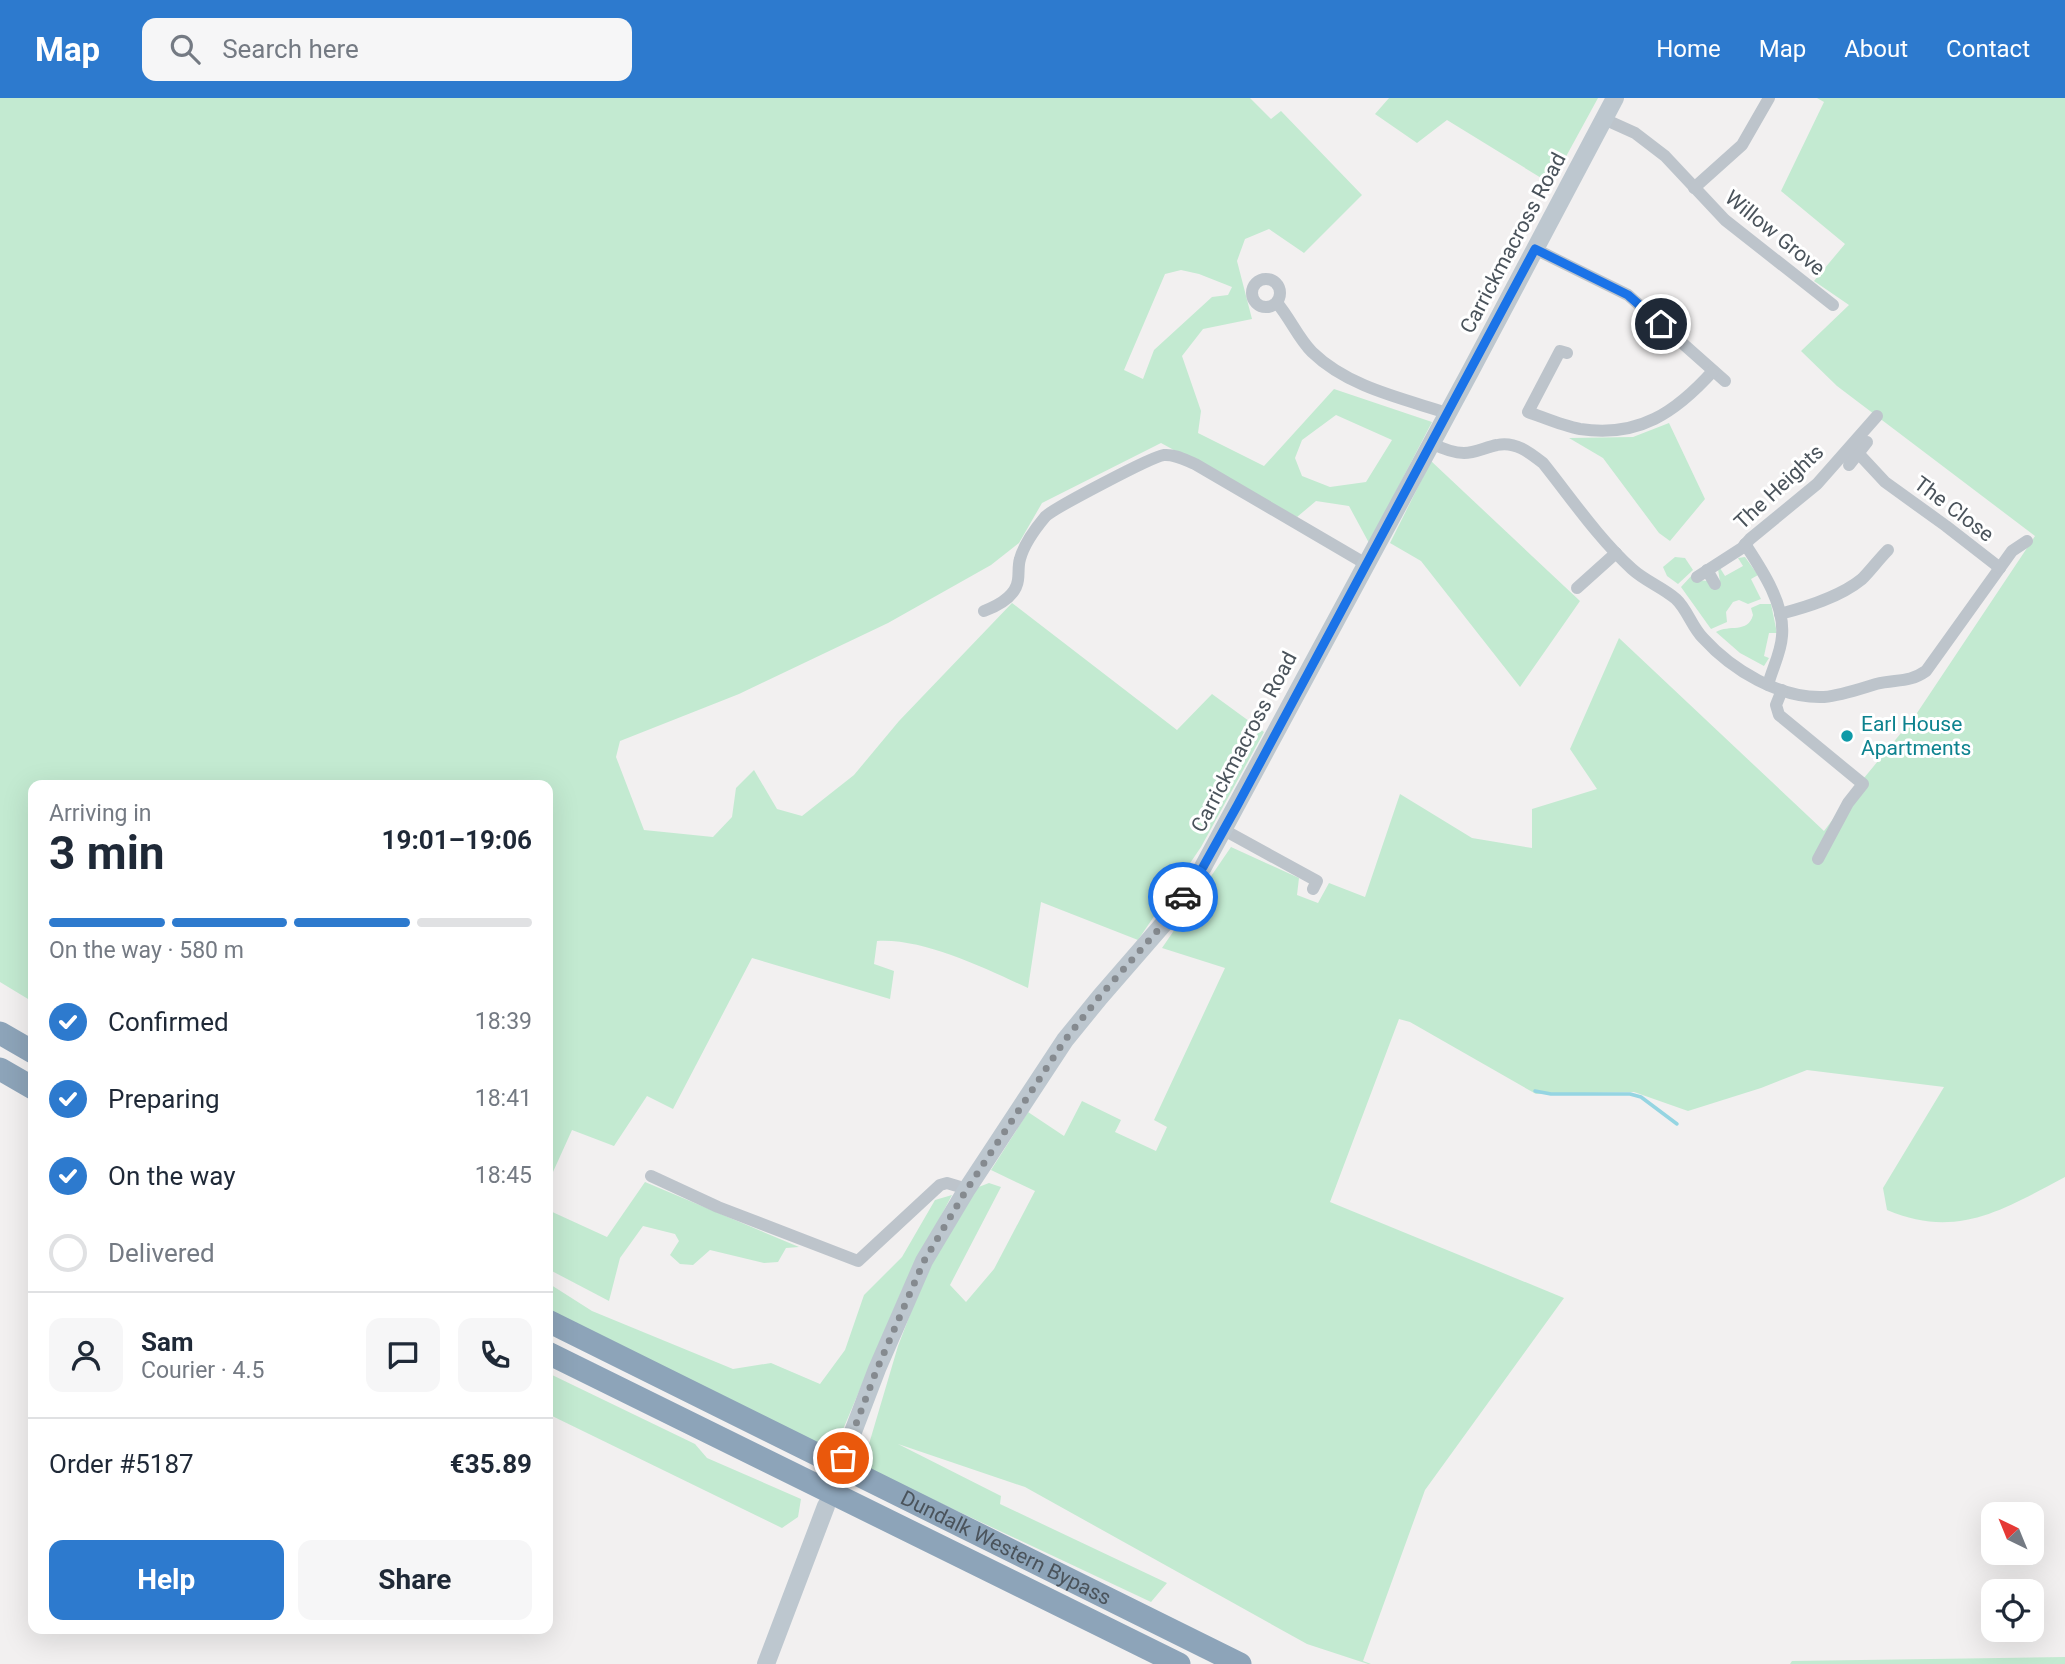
<!DOCTYPE html>
<html lang="en">
<head>
<meta charset="utf-8">
<style>
  :root { --surface:#fff; --page:#f6f6f7; --text:#1f2937; --muted:#747a83; --line:#e0e1e3; --accent:#2d7ace }
  body { margin:0; font-family:Roboto,sans-serif; background:var(--page); color:var(--text); height:100vh; display:flex; flex-direction:column; font-size:26px; white-space:nowrap }
  * { box-sizing:border-box; margin:0 }
  p { font-size:23px; color:var(--muted) }
  .icon { flex:none; width:38px; height:38px; fill:none; stroke:currentColor; stroke-width:2; stroke-linecap:round; stroke-linejoin:round }
  .map { position:relative; flex:1; overflow:hidden }
  .sheet { position:absolute; left:28px; top:682px; width:525px; height:854px; display:flex; flex-direction:column; background:var(--surface); border-radius:14px; box-shadow:0 7px 28px #0002 }
  .sheet>* { flex:none }
  .needle { width:46px; rotate:317deg }
  .controls { position:absolute; left:1981px; top:1404px; display:grid; gap:14px }
  .controls a { display:grid; place-items:center; width:63px; height:63px; border-radius:14px; background:var(--surface); box-shadow:0 7px 28px #0002; font-size:35px }
  .pin { position:absolute; display:grid; place-items:center; width:60px; height:60px; color:#fff; margin:-30px; border:4px solid #fff; border-radius:50%; box-shadow:0 2px 7px #0007 }
  .courier { position:absolute; display:grid; place-items:center; width:70px; height:70px; margin:-35px; border:5px solid #1a73e8; border-radius:50%; background:#fff; color:#222; box-shadow:0 2px 9px #0007 }
  .headline em { font-style:normal; font-weight:700 }
  .headline div { display:flex; flex-direction:column-reverse }
  .headline { display:flex; align-items:center; justify-content:space-between; height:119px; padding:0 21px }
  h1 { font-size:46px; font-weight:700; line-height:52px }
  .bar { display:grid; grid-template-columns:repeat(4,1fr); gap:10px 7px; align-content:center; height:84px; padding:0 21px }
  .bar i { height:9px; border-radius:5px; background:var(--line) }
  .bar .current { background:var(--accent) }
  .bar p { grid-column:span 4 }
  .line { display:flex; align-items:center; gap:18px; padding:0 21px; border-top:2px solid var(--line) }
  .line div { flex:1 }
  .round { display:grid; place-items:center; flex:none; width:74px; height:74px; border-radius:14px; background:var(--page) }
  ol { padding:0 21px; list-style:none }
  li { display:flex; align-items:center; gap:21px; height:77px }
  li p { margin-inline-start:auto }
  li .icon { padding:7px; border-radius:50%; background:var(--accent); color:#fff; stroke-width:4 }
  li:last-child { color:var(--muted) }
  li i { width:38px; height:38px; border:4px solid var(--line); border-radius:50% }
  .button { display:flex; gap:14px; margin-top:auto; padding:14px 21px }
  .button a { flex:1; height:80px; border-radius:14px; background:var(--accent); color:#fff; font-size:28px; font-weight:700; line-height:80px; text-align:center }
  .button a+a { background:var(--page); color:var(--text) }
  header { display:flex; align-items:center; gap:42px; box-sizing:border-box; height:98px; padding:0 35px; background:var(--accent); color:#fff }
  header strong { font-size:33px }
  nav { display:flex; gap:38px; margin-inline-start:auto; font-size:24px }
  .search { width:490px; height:63px; background:var(--page); display:flex; align-items:center; gap:18px; box-sizing:border-box; padding:0 24px; border-radius:14px; color:var(--muted); font-size:26px }
  .map>svg:first-child { display:block }
  .green { fill:#c3ead1; fill-rule:evenodd }
  .lines { fill:none; stroke-linecap:round; stroke-linejoin:round }
  .stream { stroke:#95d5e2; stroke-width:3.5 }
  .street { stroke:#bdc4cb; stroke-width:12 }
  .secondary { stroke:#bdc7cf; stroke-width:18 }
  .highway { stroke:#8da4b9; stroke-width:23 }
  .done { stroke:#858a8f; stroke-width:7; stroke-dasharray:0 12.6 }
  .route { stroke:#1a73e8; stroke-width:9 }
  .culture-dot { fill:#0f9aa8; stroke:#fff; stroke-width:2.5 }
  .labels { text-anchor:middle; dominant-baseline:central; stroke-width:6; stroke-linejoin:round; paint-order:stroke }
  .street-label { font-size:21px; fill:#4a535b; stroke:#fff }
  .culture-label { font-size:21px; fill:#0d838f; stroke:#fff; text-anchor:start }
</style>
</head>
<body>
<header>
<strong>Map</strong>
<div class="search"><svg class="icon" aria-label="search" viewBox="0 0 24 24"><circle cx="10" cy="10" r="6"/><path d="M15 15l6 6"/></svg>Search here</div>
<nav><a>Home</a><a>Map</a><a>About</a><a>Contact</a></nav>
</header>
<div class="map">
<svg width="2065" height="1566" viewBox="0 0 2065 1566">
  <rect width="100%" height="100%" fill="#f2f0f0"/>
  <g class="green">
    <path d="M0,0H1250L1271,21L1281,13L1362,97L1304,155L1269,131L1245,141L1237,163L1252,221L1203,231L1182,258L1201,313L1198,335L1264,368L1334,291L1432,324L1369,445L1349,408L1316,403L1297,419L1161,345L1042,405L1019,445L991,467L888,525L739,596L620,643L616,659L644,732L713,739L732,719L736,690L754,672L777,711L802,718L854,677L899,623L1012,505L1177,632L1212,596L1264,634L1201,749L1138,842L1041,804L1028,890C986,871 924,840 877,843L874,866L894,873L890,901L752,860L673,1011L647,998L614,1048L572,1032L548,1085V688H33V904L0,884ZM1181,172L1199,176L1232,189L1228,197L1212,199L1154,252L1143,281L1124,272L1165,176ZM1336,317L1392,342L1366,384L1330,389L1302,378L1295,360L1302,342Z"/>
    <polygon points="1389,0 1598,0 1551,86 1447,22 1417,45 1375,16"/>
    <path d="M1817,0H2065V1079C2004,1111 1957,1142 1887,1112L1883,1090L1944,989L1807,972L1761,990L1688,1013L1634,994L1536,996L1410,924L1399,921L1330,1104L1564,1200L1425,1392L1363,1563L1371,1566H1368L1307,1546L1025,1389L898,1346L1001,1398L1000,1406L1167,1485L1151,1504L855,1365L862,1352L869,1346L898,1248L926,1175L976,1090L989,1085L1001,1089L950,1187L966,1204L994,1171L1035,1093L991,1072L1028,1014L1064,1038L1082,1003L1121,1022L1115,1034L1156,1053L1167,1029L1154,1022L1225,870L1162,850L1231,749L1299,780L1297,797L1318,805L1329,785L1365,799L1400,696L1472,740L1532,750V711L1597,691L1570,651L1619,540L1824,733L1864,680L1915,618L2035,438L1837,288L1801,253L1849,207L1814,183L1845,146L1781,93L1824,4Z"/>
    <polygon points="1669,325 1705,401 1670,443 1659,435 1603,360 1569,340 1633,339"/>
    <polygon points="1431,363 1580,503 1520,589 1421,463 1390,445"/>
    <polygon points="1675,459 1685,460 1693,472 1678,486 1667,478 1663,469"/>
    <polygon points="1745,459 1758,477 1751,481 1761,501 1748,506 1739,502 1733,504 1726,514 1727,524 1711,531 1681,489 1693,476 1697,482 1720,484 1718,471 1720,470 1725,478 1743,468 1738,460"/>
    <path d="M1760,506H1771L1777,535H1769L1764,558L1769,560L1764,568L1740,555L1716,534C1729,526 1748,536 1753,517L1751,510Z"/>
    <polygon points="645,1084 799,1149 786,1150 778,1164 764,1165 710,1152 693,1167 680,1166 670,1157 679,1143 675,1136 643,1128 620,1160 609,1203 548,1171 548,1112 607,1139"/>
    <polygon points="952,1097 902,1192 833,1355 548,1213 548,1185 592,1213 733,1271 771,1265 820,1286 845,1252 864,1197 902,1159 935,1102"/>
    <polygon points="548,1275 695,1346 707,1360 801,1401 798,1419 782,1430 548,1316"/>
    <polygon points="2065,1559 2065,1566 1790,1566 1792,1563"/>
  </g>
  <g class="lines">
    <polyline class="stream" points="1535,993 1551,996 1630,996 1641,999 1677,1026"/>
    <g class="street">
      <polyline points="1604,21 1635,35 1665,58 1725,122 1833,207"/>
      <polyline points="1694,90 1742,47 1769,0"/>
      <polyline points="1535,151 1628,197 1725,283"/>
      <circle cx="1266" cy="195" r="14"/>
      <path d="M1277,205C1290,220 1298,240 1312,254C1348,289 1401,300 1447,315"/>
      <path d="M1567,255L1560,253L1528,314C1545,320 1563,328 1580,331C1639,340 1676,314 1713,273"/>
      <path d="M1431,345C1441,350 1453,355 1464,355C1475,355 1486,349 1497,347C1515,343 1529,354 1543,365C1571,400 1598,440 1632,471C1645,483 1662,489 1676,501C1687,511 1692,529 1703,540C1732,572 1780,601 1824,599C1842,597 1859,591 1876,586C1896,581 1909,585 1926,573L2012,453L2027,443"/>
      <polyline points="1858,355 1885,384 1946,428 2000,470"/>
      <polyline points="1849,367 1867,344"/>
      <path d="M1745,446C1762,472 1785,506 1782,538C1781,555 1772,571 1768,587"/>
      <polyline points="1707,472 1715,486"/>
      <polyline points="1697,479 1742,450 1750,441 1817,386 1877,318"/>
      <polyline points="1577,490 1616,455"/>
      <path d="M984,513C997,508 1016,498 1018,482C1019,475 1018,467 1020,461C1024,446 1035,431 1045,419C1052,411 1153,358 1164,357C1175,356 1185,362 1195,366L1366,466"/>
      <path d="M1780,516C1807,509 1840,499 1862,481C1871,472 1879,461 1888,452"/>
      <polyline points="1782,592 1776,607 1779,617 1863,686 1848,705 1818,761"/>
      <polyline points="1224,732 1317,783 1313,791"/>
      <polyline points="651,1078 718,1109 858,1163 940,1087 947,1085 967,1091"/>
    </g>
    <g class="secondary">
      <polyline points="843,1360 877,1271 924,1163 967,1091 1065,942 1100,899 1166,823 1203,769 1470,274 1615,0"/>
      <polyline points="766,1566 826,1408"/>
    </g>
    <g class="highway">
      <polyline points="0,935 33,954"/>
      <polyline points="0,971 33,990"/>
      <path id="s1" d="M548,1223L1240,1566"/>
      <polyline points="548,1255 1179,1566"/>
    </g>
  </g>
  <g class="lines">
    <polyline class="done" points="843,1360 877,1271 924,1163 967,1091 1065,942 1100,898 1166,823 1183,799"/>
    <polyline class="route" points="1183,799 1203,769 1237,708 1535,151 1628,197 1661,226"/>
  </g>
  <circle class="culture-dot" cx="1847" cy="638" r="7"/>
  <g class="labels">
    <g class="street-label">
      <text transform="translate(1775 135) rotate(39)">Willow Grove</text>
      <text transform="translate(1513 145) rotate(-62)">Carrickmacross Road</text>
      <text transform="translate(1779 389) rotate(-43)">The Heights</text>
      <text transform="translate(1954 411) rotate(37)">The Close</text>
      <text transform="translate(1244 644) rotate(-62)">Carrickmacross Road</text>
      <text stroke="none"><textPath href="#s1" startOffset="511">Dundalk Western Bypass</textPath></text>
    </g>
    <g class="culture-label">
      <text x="1861" y="626">Earl House<tspan x="1861" dy="24">Apartments</tspan></text>
    </g>
  </g>
</svg>
<div class="controls">
<a><svg class="needle" viewBox="-14 -14 28 28"><path d="M0-13l5 13h-10z" fill="#e53935"/><path d="M0 13l5-13h-10z" fill="#747a83"/></svg></a>
<a><svg class="icon" aria-label="locate" viewBox="0 0 24 24"><circle cx="12" cy="12" r="6"/><path d="M12 2v4M12 18v4M2 12h4M18 12h4"/></svg></a>
</div>
<div class="pin" style="left:843px;top:1360px;background:#ea580c"><svg class="icon" aria-label="bag" viewBox="0 0 24 24"><path d="M5 8h14l-1 12H6zM9 8a3 3 0 0 1 6 0"/></svg></div>
<div class="pin" style="left:1661px;top:226px;background:#1f2937"><svg class="icon" aria-label="home" viewBox="0 0 24 24"><path d="M3 11l9-7 9 7M6 9v11h12V9"/></svg></div>
<div class="courier" style="left:1183px;top:799px"><svg class="icon" aria-label="car" viewBox="0 0 24 24"><path d="M5 17H2v-5l4-1 3-4h7l3 4 3 1v5h-3M9 17h6M6 11h13"/><circle cx="7" cy="17" r="2"/><circle cx="17" cy="17" r="2"/></svg></div>
<section class="sheet">
<div class="headline"><div><h1>3 min</h1><p>Arriving in</p></div><em>19:01–19:06</em></div>
<div class="bar"><i class="current"></i><i class="current"></i><i class="current"></i><i></i><p>On the way · 580 m</p></div>
<ol>
<li><svg class="icon" aria-label="check" viewBox="0 0 24 24"><path d="M5 12l5 5 9-10"/></svg>Confirmed<p>18:39</p></li>
<li><svg class="icon" aria-label="check" viewBox="0 0 24 24"><path d="M5 12l5 5 9-10"/></svg>Preparing<p>18:41</p></li>
<li><svg class="icon" aria-label="check" viewBox="0 0 24 24"><path d="M5 12l5 5 9-10"/></svg>On the way<p>18:45</p></li>
<li><i></i>Delivered</li>
</ol>
<div class="line" style="height:126px"><a class="round"><svg class="icon" aria-label="person" viewBox="0 0 24 24"><circle cx="12" cy="8" r="4"/><path d="M4 21q1-7 8-7t8 7"/></svg></a><div><b>Sam</b><p>Courier · 4.5</p></div><a class="round"><svg class="icon" aria-label="chat" viewBox="0 0 24 24"><path d="M4 5h16v11H9l-5 4z"/></svg></a><a class="round"><svg class="icon" aria-label="phone" viewBox="0 0 24 24"><path d="M5 4h4l2 5-3 2q2 4 5 5l2-3 5 2v4C11 20 4 13 5 4z"/></svg></a></div>
<div class="line" style="height:91px"><div>Order #5187</div><b>€35.89</b></div>
<div class="button"><a>Help</a><a>Share</a></div>
</section>
</div>
</body>
</html>
